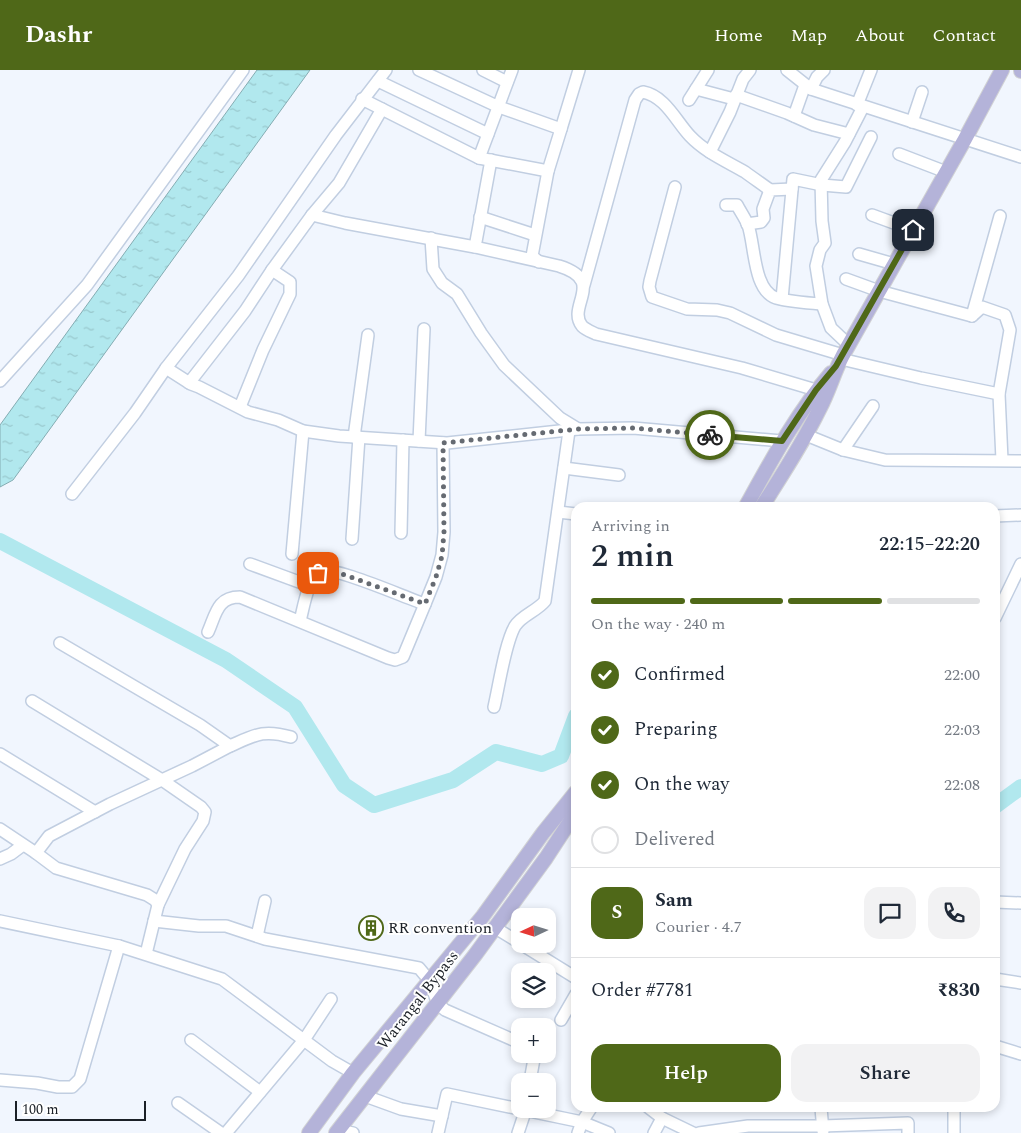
<!DOCTYPE html>
<html lang="en">
<head>
<meta charset="utf-8">
<style>
  :root { --surface:#fff; --page:#f2f2f3; --text:#1f2937; --muted:#747a83; --line:#e0e1e3; --accent:#4f6818 }
  body { margin:0; font-family:Spectral,serif; background:var(--page); color:var(--text); height:100vh; display:flex; flex-direction:column; font-size:19px; white-space:nowrap }
  * { box-sizing:border-box; margin:0 }
  p { font-size:16px; color:var(--muted) }
  .icon { flex:none; width:28px; height:28px; fill:none; stroke:currentColor; stroke-width:2; stroke-linecap:round; stroke-linejoin:round }
  .map { position:relative; flex:1; overflow:hidden }
  .side { position:absolute; left:571px; top:432px; width:429px; height:610px; display:flex; flex-direction:column; background:var(--surface); border-radius:15px; box-shadow:0 2px 8px #0003 }
  .side>* { flex:none }
  .needle { width:32px; rotate:266deg }
  .buttons { position:absolute; left:511px; top:838px; display:grid; gap:10px }
  .buttons a { display:grid; place-items:center; width:45px; height:45px; border-radius:10px; background:var(--surface); box-shadow:0 2px 8px #0003; font-size:25px }
  .scale { position:absolute; left:15px; bottom:12px; width:131px; box-sizing:border-box; padding-left:5px; border:2px solid #1b2027; border-top:0; font-size:14px; line-height:18px; white-space:nowrap; color:#1b2027; -webkit-text-stroke:4px #fff; paint-order:stroke }
  .pin { position:absolute; display:grid; place-items:center; width:42px; height:42px; color:#fff; margin:-21px; border-radius:10px; box-shadow:0 2px 8px #0006 }
  .courier { position:absolute; display:grid; place-items:center; width:50px; height:50px; margin:-25px; border:4px solid #4f6818; border-radius:50%; background:#fff; color:#222; box-shadow:0 1px 6px #0007 }
  .headline em { font-style:normal; font-weight:600 }
  .headline div { display:flex; flex-direction:column-reverse }
  .headline { display:flex; align-items:center; justify-content:space-between; height:85px; padding:0 20px }
  h1 { font-size:32px; font-weight:600; line-height:38px }
  .bar { display:grid; grid-template-columns:repeat(4,1fr); gap:8px 5px; align-content:center; height:60px; padding:0 20px }
  .bar i { height:6px; border-radius:4px; background:var(--line) }
  .bar .selected { background:var(--accent) }
  .bar p { grid-column:span 4 }
  .line { display:flex; align-items:center; gap:12px; padding:0 20px; border-top:1px solid var(--line) }
  .line div { flex:1 }
  .round { display:grid; place-items:center; flex:none; width:52px; height:52px; border-radius:15px; background:var(--page) }
  ol { padding:0 20px; list-style:none }
  li { display:flex; align-items:center; gap:15px; height:55px }
  li p { margin-inline-start:auto }
  li .icon { padding:5px; border-radius:50%; background:var(--accent); color:#fff; stroke-width:4 }
  li:last-child { color:var(--muted) }
  li i { width:28px; height:28px; border:2px solid var(--line); border-radius:50% }
  .action { display:flex; gap:10px; margin-top:auto; padding:10px 20px }
  .action a { flex:1; height:58px; border-radius:15px; background:var(--accent); color:#fff; font-size:20px; font-weight:600; line-height:58px; text-align:center }
  .action a+a { background:var(--page); color:var(--text) }
  header { display:flex; align-items:center; gap:30px; box-sizing:border-box; height:70px; padding:0 25px; background:var(--accent); color:#fff }
  header strong { font-size:24px }
  nav { display:flex; gap:28px; margin-inline-start:auto; font-size:18px }
  .map>svg:first-child { display:block }
  .water { fill:url(#water-ripples); stroke:#84acb2 }
  .lines { fill:none; stroke-linecap:round; stroke-linejoin:round }
  .river { stroke:#b1e8ee; stroke-width:16 }
  .minor-casing { stroke:#c1cee1; stroke-width:14 }
  .major-casing { stroke:#d1d2d4; stroke-width:16 }
  .minor { stroke:#fff; stroke-width:11 }
  .major { stroke:#b4b3d9; stroke-width:14 }
  .done { stroke:#666b72; stroke-width:5; stroke-dasharray:0 9 }
  .route { stroke:#4f6818; stroke-width:6 }
  .labels { text-anchor:middle; dominant-baseline:central; stroke-width:4; stroke-linejoin:round; paint-order:stroke }
  .poi-label { font-size:16px; fill:#1b2027; stroke:#fff; text-anchor:start }
  .street-label { font-size:16px; fill:#1b2027; stroke:#fff }
</style>
</head>
<body>
<header>
<strong>Dashr</strong>
<nav><a>Home</a><a>Map</a><a>About</a><a>Contact</a></nav>
</header>
<div class="map">
<svg width="1021" height="1063" viewBox="0 0 1021 1063">
  <defs>
    <pattern id="water-ripples" width="26" height="14" patternUnits="userSpaceOnUse" patternTransform="scale(1.25)"><rect width="26" height="14" fill="#b1e8ee"/><path d="M2 4q2-2 4 0t4 0M15 11q2-2 4 0t4 0" fill="none" stroke="#98c7cc"/></pattern>
  </defs>
  <rect width="100%" height="100%" fill="#f1f6fe"/>
  <polygon class="water" points="257,0 310,0 13,410 0,417 0,355"/>
  <g class="lines">
    <g class="river">
      <polyline points="0,471 226,590 295,637 344,715 374,735 453,710 496,682 542,694 561,686 576,646"/>
      <polyline points="995,736 1021,717"/>
    </g>
    <defs>
      <g id="minor">
        <polyline points="419,0 499,37 561,59 548,101 532,186 539,192"/>
        <polyline points="483,0 507,12"/>
        <polyline points="787,0 811,19 1021,87"/>
        <polyline points="378,11 488,64"/>
        <polyline points="696,19 734,29"/>
        <polyline points="811,19 817,7 824,0"/>
        <polyline points="736,25 787,43 814,55 849,64"/>
        <polyline points="362,29 479,88 548,101"/>
        <polyline points="689,30 708,0"/>
        <polyline points="857,35 871,0"/>
        <polyline points="794,46 805,15"/>
        <polyline points="912,52 922,22"/>
        <polyline points="561,59 579,0"/>
        <polyline points="710,82 730,42 743,9 750,0"/>
        <polyline points="899,84 946,102"/>
        <polyline points="479,88 512,0"/>
        <path d="M491,90L475,177L559,196C607,211 566,236 582,256C586,260 592,262 596,264L742,298L816,320"/>
        <polyline points="675,117 650,211 649,217 652,227 687,239 717,240 730,243 776,265 843,285"/>
        <path d="M726,135H737C740,141 745,148 748,155C755,175 753,220 776,228C791,232 807,233 822,234"/>
        <polyline points="312,145 345,153 475,177"/>
        <polyline points="872,145 913,160"/>
        <polyline points="480,147 535,165"/>
        <polyline points="747,154 761,152 764,148 763,139 770,120 792,119"/>
        <polyline points="431,168 433,199 442,213 457,224 481,263 504,295 560,348 578,359"/>
        <polyline points="859,184 894,194"/>
        <polyline points="846,209 879,221 972,246 982,237 1005,245 1010,260 999,324 1002,390"/>
        <path d="M584,215L635,30L639,24L643,22C665,26 676,51 690,66C705,82 726,91 745,102C753,108 762,114 770,120"/>
        <polyline points="782,229 793,109 822,115 846,117 871,67"/>
        <polyline points="972,246 1000,146"/>
        <polyline points="849,275 831,258 822,234 816,196 820,180 825,173 822,151 821,110 845,72 863,37"/>
        <polyline points="841,289 921,308 999,324"/>
        <polyline points="166,298 191,314 199,317 248,342 278,350 303,361 339,366 447,373 578,359 633,358 782,371"/>
        <polyline points="0,311 87,215 243,0"/>
        <polyline points="189,313 245,241 272,200 312,145 339,113 382,39"/>
        <polyline points="240,337 263,280 290,224 290,212 272,200"/>
        <polyline points="806,365 843,380 885,390 1021,391"/>
        <polyline points="354,367 368,265"/>
        <polyline points="419,371 424,259"/>
        <polyline points="843,380 873,336"/>
        <polyline points="564,398 619,405"/>
        <polyline points="72,424 135,343 166,298 238,206 336,65 386,0"/>
        <polyline points="558,442 576,444"/>
        <polyline points="995,446 1021,445"/>
        <polyline points="401,463 403,370"/>
        <polyline points="352,469 359,367"/>
        <polyline points="292,484 303,361"/>
        <polyline points="250,494 310,516"/>
        <polyline points="995,548 1021,494"/>
        <path d="M300,551C304,536 307,511 320,502C331,494 408,529 425,534L436,507L442,485L444,462L443,373"/>
        <path d="M208,562C216,544 217,527 240,527L388,588L395,590L403,587L425,534"/>
        <polyline points="60,573 200,655 230,676 192,696 110,734 49,766 36,783 56,798 147,825 155,830 158,835 146,884"/>
        <polyline points="32,631 162,710 201,737 205,742 203,751 185,779 158,835"/>
        <path d="M494,637C499,616 505,573 515,556C522,545 537,541 545,531L569,361"/>
        <path d="M230,676C255,665 263,659 291,667"/>
        <polyline points="0,684 95,742"/>
        <polyline points="0,759 36,783"/>
        <polyline points="0,789 11,784 23,775"/>
        <polyline points="995,832 1021,833"/>
        <polyline points="0,851 119,876 222,909 332,991 353,1003"/>
        <polyline points="154,851 199,856 226,856 265,869 419,898 429,910 438,934 445,940 520,973"/>
        <polyline points="494,857 520,873"/>
        <polyline points="257,866 265,831"/>
        <polyline points="521,874 576,908"/>
        <polyline points="995,909 1021,913"/>
        <polyline points="561,950 576,924"/>
        <polyline points="191,970 260,1022"/>
        <polyline points="995,976 1021,984"/>
        <polyline points="0,1010 37,1013 58,1017 72,1017 80,1009 119,876"/>
        <polyline points="530,1011 534,989 531,984"/>
        <polyline points="365,1026 401,1039 442,1046"/>
        <polyline points="178,1033 221,1063"/>
        <polyline points="649,1038 662,1048 693,1063"/>
        <polyline points="821,1038 823,1061"/>
        <polyline points="338,1060 353,1063"/>
        <polyline points="226,1063 304,970 331,929"/>
        <polyline points="438,1063 447,1024 582,1052 609,1063"/>
        <polyline points="518,1063 526,1039"/>
        <polyline points="578,1063 582,1052 591,1038"/>
        <polyline points="654,1063 662,1048"/>
        <polyline points="699,1063 748,1056 822,1056 908,1053 908,1063"/>
        <polyline points="954,1063 954,1038"/>
      </g>
      <g id="major">
        <polyline points="1021,0 1021,1"/>
        <path d="M745,438C771,391 796,344 831,303"/>
        <path d="M761,438C782,405 803,373 820,338C829,321 834,302 843,285L965,69L1002,0"/>
        <polyline points="309,1063 353,1003 483,846 543,763 576,722"/>
        <polyline points="336,1063 475,885 546,788 576,742"/>
      </g>
    </defs>
    <use href="#minor" class="minor-casing"/>
    <use href="#major" class="major-casing"/>
    <use href="#minor" class="minor"/>
    <use href="#major" class="major"/>
  </g>
  <g class="lines">
    <polyline class="done" points="318,503 323,500 334,501 425,534 436,507 442,486 444,462 443,373 578,359 633,358 710,365"/>
    <polyline class="route" points="710,365 782,371 816,320 836,296 913,160"/>
  </g>
  <defs>
    <symbol id="building-ring" viewBox="-11 -11 22 22"><circle r="9.5" fill="#fff" stroke="#4f6818" stroke-width="1.5"/><path d="M-4-6H4V6H1V3H-1V6H-4ZM-2.5-4.3h1.7v1.8h-1.7ZM.8-4.3h1.7v1.8H.8ZM-2.5-1h1.7V.8h-1.7ZM.8-1h1.7V.8H.8Z" fill="#4f6818"/></symbol>
  </defs>
  <g fill-rule="evenodd">
    <use href="#building-ring" x="357" y="844" width="28" height="28"/>
  </g>
  <g class="labels">
    <g class="poi-label">
      <text x="388" y="858">RR convention</text>
    </g>
    <g class="street-label">
      <text transform="translate(418 930) rotate(-52)">Warangal Bypass</text>
    </g>
  </g>
</svg>
<div class="buttons">
<a><svg class="needle" viewBox="-14 -14 28 28"><path d="M0-13l5 13h-10z" fill="#e53935"/><path d="M0 13l5-13h-10z" fill="#747a83"/></svg></a>
<a><svg class="icon" aria-label="layers" viewBox="0 0 24 24"><path d="M12 4l9 5-9 5-9-5zM3 14l9 5 9-5"/></svg></a>
<a>+</a>
<a>−</a>
</div>
<div class="scale">100 m</div>
<div class="pin" style="left:318px;top:503px;background:#ea580c"><svg class="icon" aria-label="bag" viewBox="0 0 24 24"><path d="M5 8h14l-1 12H6zM9 8a3 3 0 0 1 6 0"/></svg></div>
<div class="pin" style="left:913px;top:160px;background:#1f2937"><svg class="icon" aria-label="home" viewBox="0 0 24 24"><path d="M3 11l9-7 9 7M6 9v11h12V9"/></svg></div>
<div class="courier" style="left:710px;top:365px"><svg class="icon" aria-label="bike" viewBox="0 0 24 24"><circle cx="6" cy="16" r="4"/><circle cx="18" cy="16" r="4"/><path d="M6 16l4-8h5l3 8M10 8l3 8H6M13 5h3"/></svg></div>
<section class="side">
<div class="headline"><div><h1>2 min</h1><p>Arriving in</p></div><em>22:15–22:20</em></div>
<div class="bar"><i class="selected"></i><i class="selected"></i><i class="selected"></i><i></i><p>On the way · 240 m</p></div>
<ol>
<li><svg class="icon" aria-label="check" viewBox="0 0 24 24"><path d="M5 12l5 5 9-10"/></svg>Confirmed<p>22:00</p></li>
<li><svg class="icon" aria-label="check" viewBox="0 0 24 24"><path d="M5 12l5 5 9-10"/></svg>Preparing<p>22:03</p></li>
<li><svg class="icon" aria-label="check" viewBox="0 0 24 24"><path d="M5 12l5 5 9-10"/></svg>On the way<p>22:08</p></li>
<li><i></i>Delivered</li>
</ol>
<div class="line" style="height:90px"><b class="round" style="background:var(--accent);color:#fff">S</b><div><b>Sam</b><p>Courier · 4.7</p></div><a class="round"><svg class="icon" aria-label="chat" viewBox="0 0 24 24"><path d="M4 5h16v11H9l-5 4z"/></svg></a><a class="round"><svg class="icon" aria-label="phone" viewBox="0 0 24 24"><path d="M5 4h4l2 5-3 2q2 4 5 5l2-3 5 2v4C11 20 4 13 5 4z"/></svg></a></div>
<div class="line" style="height:65px"><div>Order #7781</div><b>₹830</b></div>
<div class="action"><a>Help</a><a>Share</a></div>
</section>
</div>
</body>
</html>
